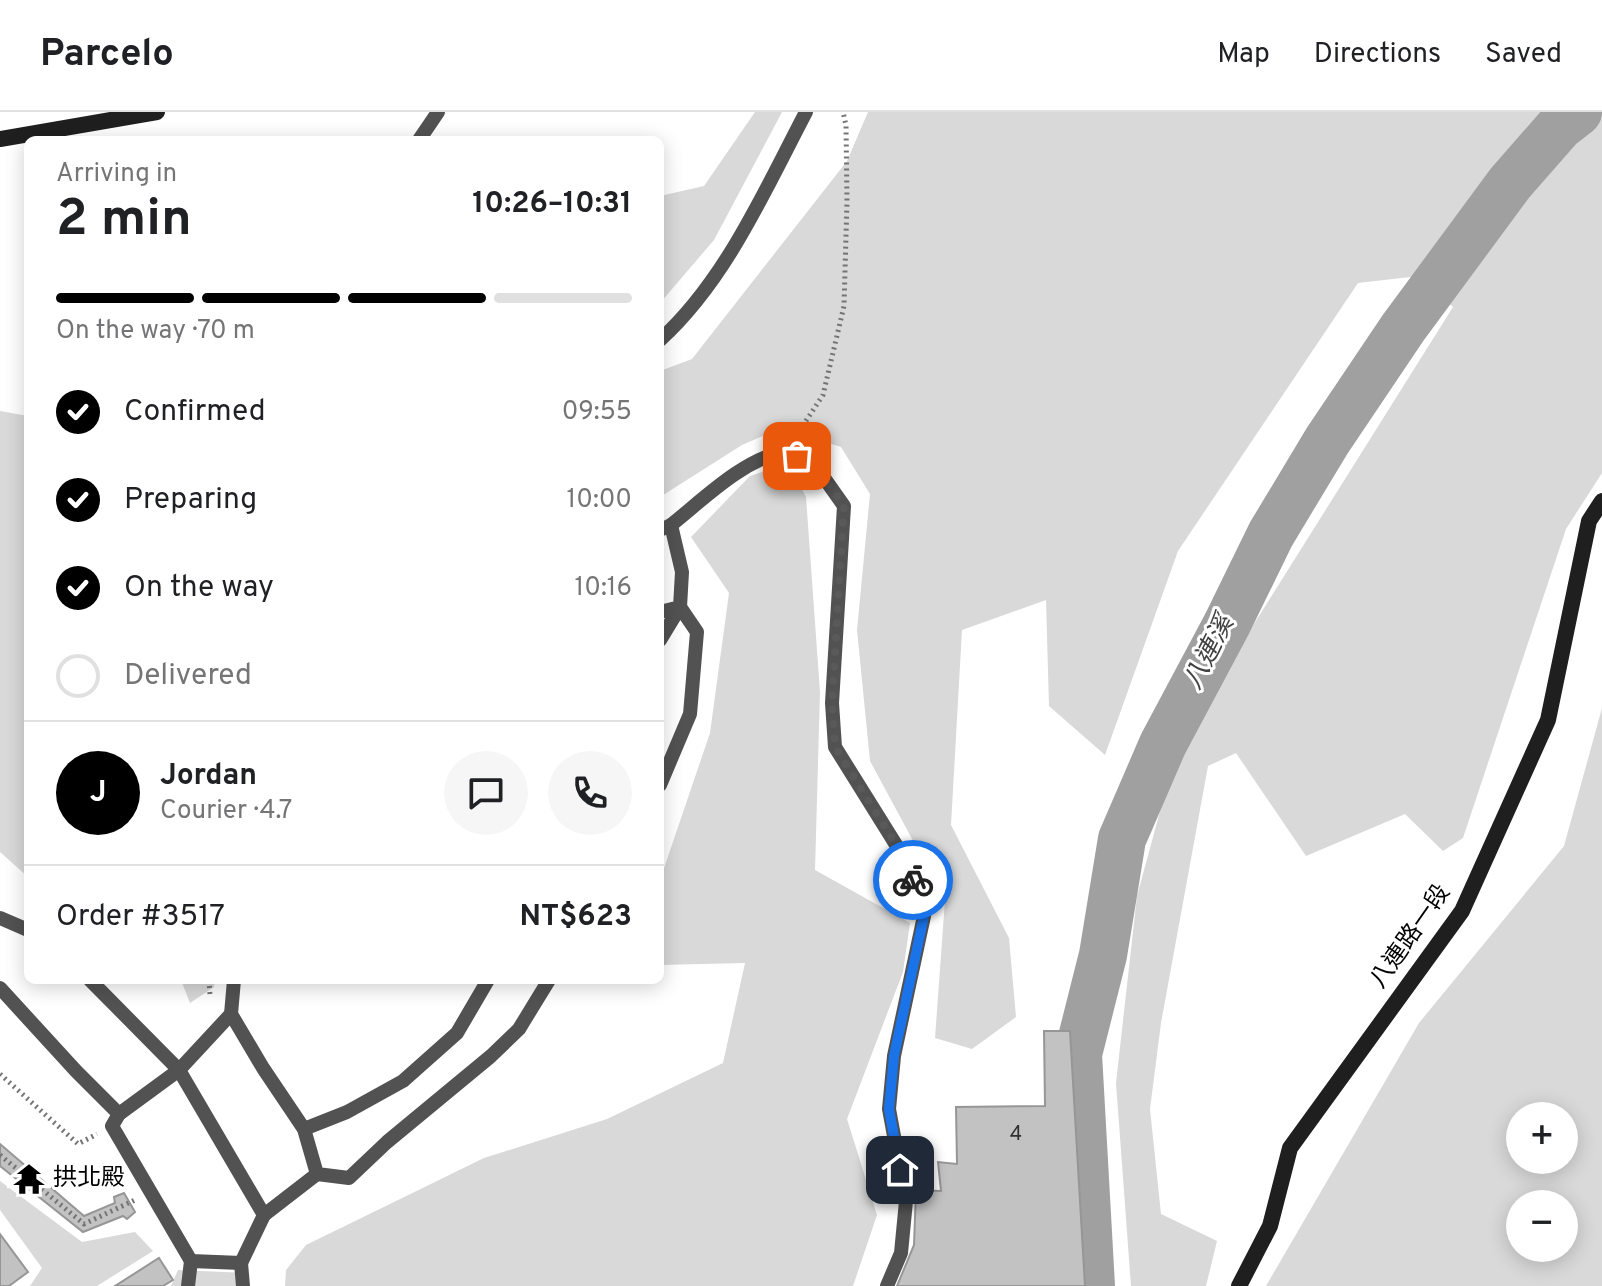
<!DOCTYPE html>
<html lang="en">
<head>
<meta charset="utf-8">
<style>
  :root { --surface:#fff; --page:#f6f6f6; --text:#202124; --muted:#757577; --line:#e0e0e0; --accent:#000 }
  body { margin:0; font-family:Overpass,"Noto Sans TC",sans-serif; background:var(--page); color:var(--text); height:100vh; display:flex; flex-direction:column; font-size:30px; white-space:nowrap }
  * { box-sizing:border-box; margin:0 }
  p { font-size:26px; color:var(--muted) }
  .icon { flex:none; width:44px; height:44px; fill:none; stroke:currentColor; stroke-width:2; stroke-linecap:round; stroke-linejoin:round }
  .map { position:relative; flex:1; overflow:hidden }
  .details { position:absolute; left:24px; top:24px; width:640px; height:848px; display:flex; flex-direction:column; background:var(--surface); border-radius:12px; box-shadow:0 4px 20px #0003 }
  .details>* { flex:none }
  .tools { position:absolute; left:1506px; top:990px; display:grid; gap:16px }
  .tools a { display:grid; place-items:center; width:72px; height:72px; border-radius:50%; background:var(--surface); box-shadow:0 4px 20px #0003; font-size:40px }
  .pin { position:absolute; display:grid; place-items:center; width:68px; height:68px; color:#fff; margin:-34px; border-radius:16px; box-shadow:0 4px 12px #0006 }
  .courier { position:absolute; display:grid; place-items:center; width:80px; height:80px; margin:-40px; border:6px solid #1a73e8; border-radius:50%; background:#fff; color:#222; box-shadow:0 2px 10px #0007 }
  .headline em { font-style:normal; font-weight:700 }
  .headline div { display:flex; flex-direction:column-reverse }
  .headline { display:flex; align-items:center; justify-content:space-between; height:136px; padding:0 32px }
  h1 { font-size:52px; font-weight:700; line-height:60px }
  .bar { display:grid; grid-template-columns:repeat(4,1fr); gap:12px 8px; align-content:center; height:96px; padding:0 32px }
  .bar i { height:10px; border-radius:6px; background:var(--line) }
  .bar .active { background:var(--accent) }
  .bar p { grid-column:span 4 }
  .line { display:flex; align-items:center; gap:20px; padding:0 32px; border-top:2px solid var(--line) }
  .line div { flex:1 }
  .round { display:grid; place-items:center; flex:none; width:84px; height:84px; border-radius:42px; background:var(--page) }
  ol { padding:0 32px; list-style:none }
  li { display:flex; align-items:center; gap:24px; height:88px }
  li p { margin-inline-start:auto }
  li .icon { padding:8px; border-radius:50%; background:var(--accent); color:#fff; stroke-width:4 }
  li:last-child { color:var(--muted) }
  li i { width:44px; height:44px; border:4px solid var(--line); border-radius:50% }
  header { display:flex; align-items:center; gap:48px; box-sizing:border-box; height:112px; padding:0 40px; background:var(--surface); border-bottom:2px solid var(--line) }
  header strong { font-size:38px }
  nav { display:flex; gap:44px; margin-inline-start:auto; font-size:28px }
  .map>svg:first-child { display:block }
  .green { fill:#d9d9d9; fill-rule:evenodd }
  .lines { fill:none; stroke-linecap:round; stroke-linejoin:round }
  .river { stroke:#a0a0a0; stroke-width:48 }
  .building { fill:#c2c2c2; stroke:#969696; stroke-width:2 }
  .path { stroke:#747474; stroke-width:5; stroke-dasharray:2 4; stroke-linecap:butt }
  .lane { stroke:#525252; stroke-width:14 }
  .secondary { stroke:#1f1f1f; stroke-width:16 }
  .done { stroke:#595959; stroke-width:8; stroke-dasharray:0 14.4 }
  .route { stroke:#1a73e8; stroke-width:10 }
  .labels { text-anchor:middle; dominant-baseline:central; stroke-width:6; stroke-linejoin:round; paint-order:stroke }
  .number-label { font-size:20px; fill:#303030 }
  .street-label { font-size:24px; fill:#000; stroke:#fff }
  .poi-label { font-size:24px; fill:#000; stroke:#fff; text-anchor:start }
  .water-label { font-size:26px; font-style:italic; fill:#414141; stroke:#fff }
</style>
</head>
<body>
<header>
<strong>Parcelo</strong>
<nav><a>Map</a><a>Directions</a><a>Saved</a></nav>
</header>
<div class="map">
<svg width="1602" height="1174" viewBox="0 0 1602 1174">
  <rect width="100%" height="100%" fill="#fff"/>
  <g class="green">
    <polygon points="755,0 782,0 714,128 660,191 660,84 704,74"/>
    <polygon points="868,0 1602,0 1602,361 1566,417 1463,726 1443,739 1405,702 1306,744 1236,641 1208,654 1161,911 1150,997 1161,1102 1217,1129 1206,1174 1131,1174 1116,971 1137,784 1178,633 1453,195 1419,164 1358,171 1178,439 1105,643 1049,594 1046,488 962,518 951,713 1009,826 1016,905 972,937 935,926 945,788 870,649 857,518 870,382 841,335 781,316 742,333 660,385 660,259 692,247 847,49"/>
    <polygon points="0,299 28,304 28,765 0,740"/>
    <polygon points="788,351 806,385 820,580 815,758 910,811 903,860 847,1007 877,1103 853,1174 285,1174 286,1158 306,1133 484,1046 607,1007 723,951 745,851 660,853 660,768 710,621 729,481 691,425 750,364"/>
    <path d="M1602,596V1174H1266L1419,911L1564,734ZM1520,1004H1564V1048H1520ZM1520,1092H1564V1136H1520Z"/>
    <polygon points="181,868 215,868 214,875 190,891"/>
    <polygon points="0,1069 82,1130 135,1120 153,1139 97,1174 30,1174 42,1156 0,1098"/>
    <polygon points="178,1158 247,1161 245,1174 171,1174"/>
  </g>
  <g class="lines">
    <polyline class="river" points="1091,1174 1078,942 1103,843 1122,727 1163,632 1227,512 1271,422 1327,329 1403,216 1510,71 1560,14 1578,0"/>
  </g>
  <g class="building">
    <polygon points="1044,919 1070,919 1085,1174 897,1174 914,1133 916,1078 941,1079 938,1050 957,1052 956,995 1045,994"/>
    <polygon points="0,1032 84,1104 115,1091 114,1085 124,1081 135,1100 127,1107 123,1104 83,1120 0,1054"/>
    <polygon points="0,1122 28,1160 9,1174 0,1174"/>
    <polygon points="159,1146 173,1168 163,1174 115,1174"/>
  </g>
  <g class="lines">
    <g class="path">
      <polyline points="796,324 823,283 844,194 847,89 846,13 843,0"/>
      <polyline points="209,868 210,883"/>
      <polyline points="0,962 78,1032 97,1022"/>
      <polyline points="0,1043 84,1112 135,1088"/>
    </g>
    <g class="lane">
      <polyline points="419,28 438,0"/>
      <path d="M660,228C726,168 765,78 806,0"/>
      <path d="M660,418L671,413C705,386 741,349 785,339L820,360L844,394L832,591L835,635L908,752L924,804L894,944L889,997L906,1089L901,1141L887,1174"/>
      <polyline points="660,500 680,495 682,460 671,413"/>
      <polyline points="660,528 680,495 697,520 690,602 660,673"/>
      <polyline points="0,806 28,818"/>
      <polyline points="90,868 179,958 119,1002 112,1014 191,1149 241,1151 264,1103"/>
      <polyline points="234,868 231,902 263,956 304,1017 317,1062 349,1066 387,1030 491,944 519,917 549,868"/>
      <polyline points="0,876 76,959 119,1002"/>
      <polyline points="231,902 179,958 264,1103 317,1062"/>
      <polyline points="304,1017 347,1000 403,969 457,921 488,868"/>
      <polyline points="241,1151 243,1174"/>
      <polyline points="188,1174 191,1149"/>
    </g>
    <g class="secondary">
      <polyline points="0,27 157,0"/>
      <polyline points="1239,1174 1270,1114 1290,1036 1462,799 1548,608 1589,409 1602,389"/>
    </g>
  </g>
  <g class="lines">
    <polyline class="done" points="797,344 820,360 844,394 832,591 835,635 908,752 913,768"/>
    <polyline class="route" points="900,1058 889,997 894,944 924,804 913,768"/>
  </g>
  <defs>
    <symbol id="temple-bare" viewBox="-9 -9 18 18"><path d="M0-6L5-2H3V0L6.5 2.5H4V6H1.5V3h-3V6H-4V2.5H-6.5L-3 0V-2H-5Z" fill="#000" stroke="#fff" stroke-width="2.5" paint-order="stroke"/></symbol>
  </defs>
  <g fill-rule="evenodd">
    <use href="#temple-bare" x="7" y="1045" width="44" height="44"/>
  </g>
  <g class="labels">
    <g class="number-label">
      <text x="1016" y="1023">4</text>
    </g>
    <g class="street-label">
      <text transform="translate(1411 825) rotate(-55)">八連路一段</text>
    </g>
    <g class="poi-label">
      <text x="53" y="1067">拱北殿</text>
    </g>
    <g class="water-label">
      <text transform="translate(1210 541) rotate(-63)">八連溪</text>
    </g>
  </g>
</svg>
<div class="tools">
<a>+</a>
<a>−</a>
</div>
<div class="pin" style="left:797px;top:344px;background:#ea580c"><svg class="icon" aria-label="bag" viewBox="0 0 24 24"><path d="M5 8h14l-1 12H6zM9 8a3 3 0 0 1 6 0"/></svg></div>
<div class="pin" style="left:900px;top:1058px;background:#1f2937"><svg class="icon" aria-label="home" viewBox="0 0 24 24"><path d="M3 11l9-7 9 7M6 9v11h12V9"/></svg></div>
<div class="courier" style="left:913px;top:768px"><svg class="icon" aria-label="bike" viewBox="0 0 24 24"><circle cx="6" cy="16" r="4"/><circle cx="18" cy="16" r="4"/><path d="M6 16l4-8h5l3 8M10 8l3 8H6M13 5h3"/></svg></div>
<section class="details">
<div class="headline"><div><h1>2 min</h1><p>Arriving in</p></div><em>10:26–10:31</em></div>
<div class="bar"><i class="active"></i><i class="active"></i><i class="active"></i><i></i><p>On the way · 70 m</p></div>
<ol>
<li><svg class="icon" aria-label="check" viewBox="0 0 24 24"><path d="M5 12l5 5 9-10"/></svg>Confirmed<p>09:55</p></li>
<li><svg class="icon" aria-label="check" viewBox="0 0 24 24"><path d="M5 12l5 5 9-10"/></svg>Preparing<p>10:00</p></li>
<li><svg class="icon" aria-label="check" viewBox="0 0 24 24"><path d="M5 12l5 5 9-10"/></svg>On the way<p>10:16</p></li>
<li><i></i>Delivered</li>
</ol>
<div class="line" style="height:144px"><b class="round" style="background:var(--accent);color:#fff">J</b><div><b>Jordan</b><p>Courier · 4.7</p></div><a class="round"><svg class="icon" aria-label="chat" viewBox="0 0 24 24"><path d="M4 5h16v11H9l-5 4z"/></svg></a><a class="round"><svg class="icon" aria-label="phone" viewBox="0 0 24 24"><path d="M5 4h4l2 5-3 2q2 4 5 5l2-3 5 2v4C11 20 4 13 5 4z"/></svg></a></div>
<div class="line" style="height:104px"><div>Order #3517</div><b>NT$623</b></div>
</section>
</div>
</body>
</html>
